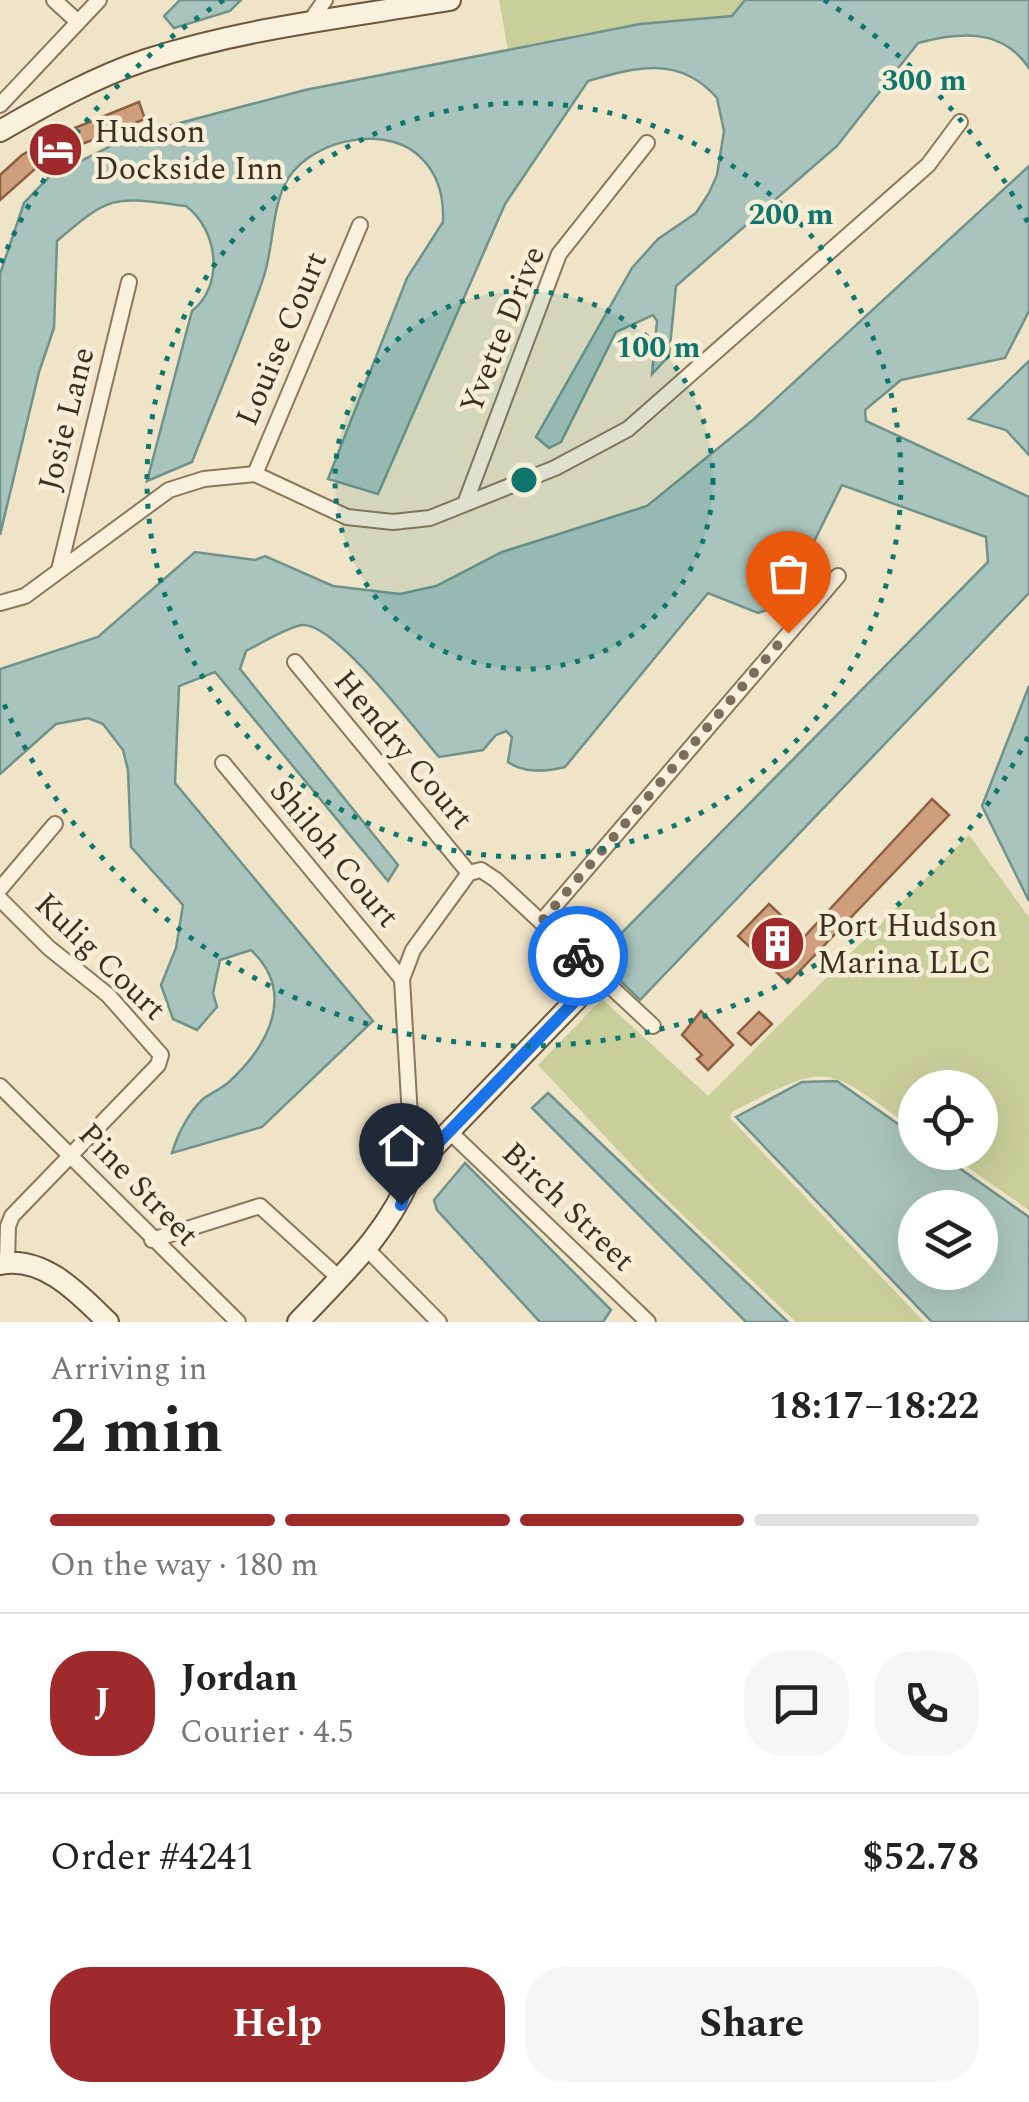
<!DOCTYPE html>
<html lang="en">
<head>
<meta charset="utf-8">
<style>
  :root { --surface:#fff; --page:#f6f6f6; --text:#222; --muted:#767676; --line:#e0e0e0; --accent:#9e2a2b }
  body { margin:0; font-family:Spectral,serif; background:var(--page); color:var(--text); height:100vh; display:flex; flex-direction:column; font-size:38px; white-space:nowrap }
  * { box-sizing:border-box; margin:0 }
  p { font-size:32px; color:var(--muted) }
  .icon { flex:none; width:55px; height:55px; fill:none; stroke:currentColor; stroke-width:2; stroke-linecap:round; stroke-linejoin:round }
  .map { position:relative; height:1322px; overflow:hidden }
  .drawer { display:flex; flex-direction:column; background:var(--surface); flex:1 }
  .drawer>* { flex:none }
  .fabs { position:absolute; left:898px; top:1070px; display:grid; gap:20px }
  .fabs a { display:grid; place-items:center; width:100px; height:100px; border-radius:50%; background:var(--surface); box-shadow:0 10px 40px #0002; font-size:50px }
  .pin { position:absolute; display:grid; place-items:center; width:85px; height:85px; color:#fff; margin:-102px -42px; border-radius:50% 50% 50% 0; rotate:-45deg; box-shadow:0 0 10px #0007 }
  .pin .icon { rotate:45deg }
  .courier { position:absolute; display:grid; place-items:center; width:100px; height:100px; margin:-50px; border:8px solid #1a73e8; border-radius:50%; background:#fff; color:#222; box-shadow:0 2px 12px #0007 }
  .summary em { font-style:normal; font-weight:700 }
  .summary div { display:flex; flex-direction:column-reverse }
  .summary { display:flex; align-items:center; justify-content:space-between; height:170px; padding:0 50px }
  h1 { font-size:65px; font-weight:700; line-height:75px }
  .bar { display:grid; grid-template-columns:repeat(4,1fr); gap:15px 10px; align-content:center; height:120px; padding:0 50px }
  .bar i { height:12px; border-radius:8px; background:var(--line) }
  .bar .current { background:var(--accent) }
  .bar p { grid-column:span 4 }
  .line { display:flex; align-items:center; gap:25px; padding:0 50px; border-top:2px solid var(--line) }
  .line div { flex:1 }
  .round { display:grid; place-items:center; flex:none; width:105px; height:105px; border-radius:40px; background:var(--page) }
  .cta { display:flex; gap:20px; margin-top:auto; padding:20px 50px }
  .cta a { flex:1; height:115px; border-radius:40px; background:var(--accent); color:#fff; font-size:40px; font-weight:700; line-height:115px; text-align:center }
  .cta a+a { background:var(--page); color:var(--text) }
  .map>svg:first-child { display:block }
  .green { fill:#c9cf9b }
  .water { fill:#a9c4bc; stroke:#6f938a; stroke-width:2.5; fill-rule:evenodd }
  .building { fill:#cf9f7d; stroke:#8d5f41; stroke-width:2.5 }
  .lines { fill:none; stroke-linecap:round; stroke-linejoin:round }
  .street-casing { stroke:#8d765c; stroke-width:18 }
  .secondary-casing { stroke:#6f573f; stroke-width:24 }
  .street { stroke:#faf1dc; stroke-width:14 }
  .secondary { stroke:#faf1dc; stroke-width:20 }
  .done { stroke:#7c6e5b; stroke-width:10; stroke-dasharray:0 18 }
  .route { stroke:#1a73e8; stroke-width:12 }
  .ring { fill:none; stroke:#0f766e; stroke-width:5; stroke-dasharray:5 10 }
  .labels { text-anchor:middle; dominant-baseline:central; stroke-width:9; stroke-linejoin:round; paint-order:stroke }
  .poi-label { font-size:32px; fill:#3d2e20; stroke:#f7eed8; text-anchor:start }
  .street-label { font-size:32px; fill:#3d2e20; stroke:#f7eed8 }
  .centre { fill:#0f766e; stroke:#f7eed8; stroke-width:5 }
  .ring-label { font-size:30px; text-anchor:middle; font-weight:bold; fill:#0f766e; stroke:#f7eed8; stroke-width:9; stroke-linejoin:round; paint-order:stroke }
</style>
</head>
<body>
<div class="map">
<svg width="1029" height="1322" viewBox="0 0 1029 1322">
  <rect width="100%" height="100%" fill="#f0e4c8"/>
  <g class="green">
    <polygon points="499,0 745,0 732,15 639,24 508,50"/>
    <path d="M969,835L1029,917V1210L947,1153L980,1152V1088H915V1130C824,1066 834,1059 732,1112L730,1118L924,1322H796L644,1178L538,1065L602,999L708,1096Z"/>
  </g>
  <g class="water">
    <polygon points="180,0 241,0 230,11 174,28 164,16"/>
    <path d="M745,0H1029V68C1002,28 960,32 918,43L837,146L676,286L669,356L652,374L657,321L653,315L616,332L561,442L549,448L536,437L632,268L658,239L696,213L709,193L717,175L724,131L717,98C680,55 636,67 588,81L505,204L378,494L328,479L407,278L443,222C444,195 438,172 417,154C380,123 304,142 284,186C272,213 273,247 264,276C243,339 216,400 192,462L147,481L192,311C224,286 219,231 186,206C115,197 112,193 57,241L54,328L39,372L0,535V274L24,203L49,177L113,145L157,129L305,90L640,24L732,16Z"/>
    <path d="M1029,166V311L1005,358L901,380L865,410L866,421L1029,497V593L640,1000L597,958L988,562L986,537L842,485L783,604L758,613L708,593L565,767C546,772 523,773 508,762L512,737L506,731L496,735L483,750L439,757C417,732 334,621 302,625C285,628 262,643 246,651L240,669L398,865L388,881L215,672L179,686L175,783L373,1021L262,1127L172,1153C177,1135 189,1112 203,1099C211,1093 221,1089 229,1082C268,1046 297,993 251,950L220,960L213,993L217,1007L197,1030L173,1019L161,985L176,948L183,905L131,847L128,770L123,750L103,724L88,718L56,724L0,774V669L98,637L195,552L255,560L265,556L333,586L400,594L436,586L502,552L647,506L754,419Z"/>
    <polygon points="1029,361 1029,455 1006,430 969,419"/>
    <polygon points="1029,686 1029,901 982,806"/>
    <path d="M837,1081L915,1136V1152L938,1153L1029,1217V1322H932L736,1117L802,1082ZM915,1208H980V1272H915Z"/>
    <polygon points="548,1093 788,1322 746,1322 532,1108"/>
    <polygon points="465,1163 611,1310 603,1322 540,1322 437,1210 434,1200"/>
  </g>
  <g class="building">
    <polygon points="139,102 145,119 77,146 80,153 47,170 36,168 0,200 0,175 22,155 55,136"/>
    <polygon points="932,799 949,815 788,983 738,936 769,904 804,937"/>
    <polygon points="701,1011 733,1045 708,1070 697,1059 702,1055 682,1035"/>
    <polygon points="759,1012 772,1024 751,1045 738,1033"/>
  </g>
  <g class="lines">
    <defs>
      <g id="street">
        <polyline points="54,0 78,22"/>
        <polyline points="309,23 325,0"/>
        <polyline points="0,105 99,0"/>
        <polyline points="255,474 360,225"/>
        <polyline points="466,501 559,254 647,143"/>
        <polyline points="59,570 129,282"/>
        <polyline points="0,603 25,596 169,490 204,479 255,474 347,517 393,522 430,518 555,468 628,429 928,165 960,122"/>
        <polyline points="295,662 469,873"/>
        <polyline points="223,763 402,979"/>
        <polyline points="469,873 481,870 496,880 653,1026"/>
        <polyline points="0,889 55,824"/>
        <polyline points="0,899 49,948 108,995 161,1055 158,1065 12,1216 8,1226 7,1262"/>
        <polyline points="541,922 838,576"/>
        <polyline points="0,1086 238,1322"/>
        <polyline points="450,1132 648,1322"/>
        <polyline points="413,1169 402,979 413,950 469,873"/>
        <polyline points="152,1240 260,1206 339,1278"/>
        <polyline points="367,1249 439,1322"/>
      </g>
      <g id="secondary">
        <path d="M0,131C47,104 95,77 146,60C244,28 348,17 450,0"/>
        <path d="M0,1264C44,1255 80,1295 108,1322"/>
        <path d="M298,1322C342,1275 391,1231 413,1169L599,976"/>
      </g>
    </defs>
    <use href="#street" class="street-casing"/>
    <use href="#secondary" class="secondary-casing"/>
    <use href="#street" class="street"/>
    <use href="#secondary" class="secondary"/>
  </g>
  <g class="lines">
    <polyline class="done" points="578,956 541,922 788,633"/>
    <polyline class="route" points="401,1205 413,1169 599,976 578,956"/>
  </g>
  <circle cx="524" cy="480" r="189" fill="#0f766e" fill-opacity=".12"/>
  <g class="ring">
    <circle cx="524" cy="480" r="189"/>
    <circle cx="524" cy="480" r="377"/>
    <path d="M1028 737A566 566 0 0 1 1 697M1 263A566 566 0 0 1 224 0M824 0A566 566 0 0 1 1028 223"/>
  </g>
  <defs>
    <symbol id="hotel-disc" viewBox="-11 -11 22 22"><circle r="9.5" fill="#9e2a2b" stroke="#f7eed8"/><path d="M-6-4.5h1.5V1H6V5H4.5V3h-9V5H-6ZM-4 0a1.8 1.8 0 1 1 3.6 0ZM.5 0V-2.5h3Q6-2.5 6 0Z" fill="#fff"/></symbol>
    <symbol id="building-disc" viewBox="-11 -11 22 22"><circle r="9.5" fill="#9e2a2b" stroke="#f7eed8"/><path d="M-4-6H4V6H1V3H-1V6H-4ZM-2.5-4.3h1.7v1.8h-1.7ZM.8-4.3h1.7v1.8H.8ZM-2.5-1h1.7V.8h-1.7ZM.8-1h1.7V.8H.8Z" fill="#fff"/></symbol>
  </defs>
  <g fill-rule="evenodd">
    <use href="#hotel-disc" x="24" y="118" width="63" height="63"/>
    <use href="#building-disc" x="746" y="912" width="63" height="63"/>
  </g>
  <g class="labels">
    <g class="poi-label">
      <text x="94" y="132">Hudson<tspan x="94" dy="37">Dockside Inn</tspan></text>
      <text x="817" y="926">Port Hudson<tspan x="817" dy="37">Marina LLC</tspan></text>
    </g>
    <g class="street-label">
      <text transform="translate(503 330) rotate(-68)">Yvette Drive</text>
      <text transform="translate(282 339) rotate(-67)">Louise Court</text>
      <text transform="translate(67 419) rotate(-76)">Josie Lane</text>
      <text transform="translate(403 750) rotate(50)">Hendry Court</text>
      <text transform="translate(334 854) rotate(50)">Shiloh Court</text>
      <text transform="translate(100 957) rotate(44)">Kulig Court</text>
      <text transform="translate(138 1185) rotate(46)">Pine Street</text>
      <text transform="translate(568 1207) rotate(44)">Birch Street</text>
    </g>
  </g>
  <circle cx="524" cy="480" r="15" class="centre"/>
  <g class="ring-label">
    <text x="924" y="90">300 m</text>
    <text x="791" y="224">200 m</text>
    <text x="658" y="357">100 m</text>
  </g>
</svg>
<div class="fabs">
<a><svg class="icon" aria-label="locate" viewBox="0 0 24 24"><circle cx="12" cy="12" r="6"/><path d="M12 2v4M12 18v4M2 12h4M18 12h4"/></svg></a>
<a><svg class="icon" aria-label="layers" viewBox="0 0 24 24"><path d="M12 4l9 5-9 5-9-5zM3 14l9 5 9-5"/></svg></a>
</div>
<div class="pin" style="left:788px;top:633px;background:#ea580c"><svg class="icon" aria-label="bag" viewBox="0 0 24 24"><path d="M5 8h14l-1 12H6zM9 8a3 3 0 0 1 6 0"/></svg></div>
<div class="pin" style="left:401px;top:1205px;background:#1f2937"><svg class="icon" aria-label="home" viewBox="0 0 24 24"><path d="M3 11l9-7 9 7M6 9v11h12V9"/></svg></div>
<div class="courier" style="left:578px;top:956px"><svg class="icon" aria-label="bike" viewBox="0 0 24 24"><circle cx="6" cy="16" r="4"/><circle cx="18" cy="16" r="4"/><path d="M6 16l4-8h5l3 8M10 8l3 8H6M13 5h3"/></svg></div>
</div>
<section class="drawer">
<div class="summary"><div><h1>2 min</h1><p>Arriving in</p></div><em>18:17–18:22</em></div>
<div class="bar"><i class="current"></i><i class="current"></i><i class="current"></i><i></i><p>On the way · 180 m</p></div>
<div class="line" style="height:180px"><b class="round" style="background:var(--accent);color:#fff">J</b><div><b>Jordan</b><p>Courier · 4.5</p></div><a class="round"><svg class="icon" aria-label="chat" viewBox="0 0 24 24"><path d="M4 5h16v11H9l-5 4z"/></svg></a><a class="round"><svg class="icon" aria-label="phone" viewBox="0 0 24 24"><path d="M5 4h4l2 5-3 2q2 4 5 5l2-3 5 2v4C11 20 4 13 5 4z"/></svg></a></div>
<div class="line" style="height:130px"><div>Order #4241</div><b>$52.78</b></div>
<div class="cta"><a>Help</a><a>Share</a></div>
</section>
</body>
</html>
